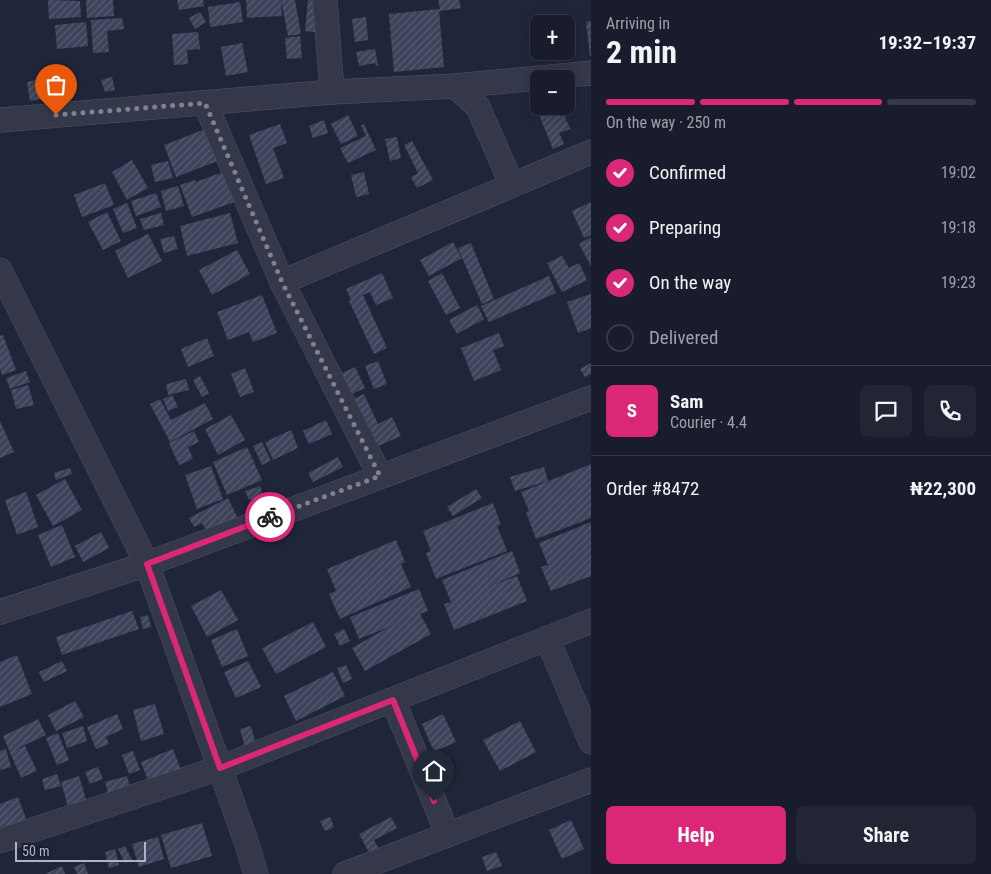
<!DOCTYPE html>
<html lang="en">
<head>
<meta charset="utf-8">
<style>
  :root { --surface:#181c2c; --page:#212534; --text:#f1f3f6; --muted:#9fa1a9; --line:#363a48; --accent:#db2777 }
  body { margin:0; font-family:"Roboto Condensed",sans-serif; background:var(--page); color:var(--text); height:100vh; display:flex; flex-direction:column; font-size:19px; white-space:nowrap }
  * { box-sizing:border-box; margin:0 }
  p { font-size:16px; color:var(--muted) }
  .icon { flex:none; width:28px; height:28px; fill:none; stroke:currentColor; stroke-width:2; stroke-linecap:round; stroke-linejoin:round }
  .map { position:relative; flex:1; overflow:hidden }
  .drawer { display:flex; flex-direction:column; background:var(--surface); width:400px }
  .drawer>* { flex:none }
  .tools { position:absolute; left:530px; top:15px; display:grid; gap:10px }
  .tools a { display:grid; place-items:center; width:45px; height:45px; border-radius:8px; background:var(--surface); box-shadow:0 2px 12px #0003,0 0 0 1px var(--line); font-size:25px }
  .scale { position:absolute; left:15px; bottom:12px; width:131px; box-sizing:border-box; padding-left:5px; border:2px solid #aeb3c7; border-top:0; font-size:14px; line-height:18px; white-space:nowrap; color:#aeb3c7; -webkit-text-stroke:4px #191e2f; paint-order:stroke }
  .pin { position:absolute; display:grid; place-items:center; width:42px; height:42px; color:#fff; margin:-51px -21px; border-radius:50% 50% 50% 0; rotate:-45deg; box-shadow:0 0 5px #0007 }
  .pin .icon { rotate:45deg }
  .courier { position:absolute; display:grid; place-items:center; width:50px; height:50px; margin:-25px; border:4px solid #db2777; border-radius:50%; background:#fff; color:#222; box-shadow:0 1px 6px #0007 }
  .headline em { font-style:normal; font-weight:700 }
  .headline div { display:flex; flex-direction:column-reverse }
  .headline { display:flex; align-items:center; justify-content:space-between; height:85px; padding:0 15px }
  h1 { font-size:32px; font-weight:700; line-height:38px }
  .bar { display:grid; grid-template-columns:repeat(4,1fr); gap:8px 5px; align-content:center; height:60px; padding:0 15px }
  .bar i { height:6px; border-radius:4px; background:var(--line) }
  .bar .active { background:var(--accent) }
  .bar p { grid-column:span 4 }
  .line { display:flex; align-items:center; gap:12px; padding:0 15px; border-top:1px solid var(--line) }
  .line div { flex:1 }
  .round { display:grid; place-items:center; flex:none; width:52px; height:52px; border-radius:8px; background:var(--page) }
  ol { padding:0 15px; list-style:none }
  li { display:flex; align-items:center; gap:15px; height:55px }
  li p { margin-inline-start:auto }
  li .icon { padding:5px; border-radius:50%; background:var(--accent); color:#fff; stroke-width:4 }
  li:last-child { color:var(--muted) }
  li i { width:28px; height:28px; border:2px solid var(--line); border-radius:50% }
  .action { display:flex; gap:10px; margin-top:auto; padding:10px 15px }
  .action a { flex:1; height:58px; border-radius:8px; background:var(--accent); color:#fff; font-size:20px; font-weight:700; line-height:58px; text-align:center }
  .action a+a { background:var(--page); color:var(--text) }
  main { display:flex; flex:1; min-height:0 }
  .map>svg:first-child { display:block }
  .building { fill:url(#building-hatch) }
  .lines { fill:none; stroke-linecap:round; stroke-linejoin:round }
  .minor-casing { stroke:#4e5365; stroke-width:25 }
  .minor { stroke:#34384a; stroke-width:24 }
  .done { stroke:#7c8296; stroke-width:5; stroke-dasharray:0 9 }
  .route { stroke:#db2777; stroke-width:6 }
</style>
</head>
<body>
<main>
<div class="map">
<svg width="591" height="874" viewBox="0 0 591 874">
  <defs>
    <pattern id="building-hatch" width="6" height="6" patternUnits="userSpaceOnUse" patternTransform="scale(1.25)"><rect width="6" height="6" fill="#3c435a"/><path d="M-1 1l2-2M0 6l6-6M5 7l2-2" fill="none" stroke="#565c70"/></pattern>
  </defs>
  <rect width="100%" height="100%" fill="#20263a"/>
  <g class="building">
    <polygon points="48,0 80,1 81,17 49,19"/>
    <polygon points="86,0 113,0 114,16 87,18"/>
    <polygon points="177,0 203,0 204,6 179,10"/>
    <polygon points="246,0 281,0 282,16 247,18"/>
    <polygon points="281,0 295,0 301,34 288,36"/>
    <polygon points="308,0 324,0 322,33 305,31"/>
    <polygon points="438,0 459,0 461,8 439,11 444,67 394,72 389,14 440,9"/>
    <polygon points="240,2 243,22 210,27 208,7"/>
    <polygon points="200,12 206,22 195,29 189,18"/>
    <polygon points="366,17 368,40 355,42 352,19"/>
    <polygon points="122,18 124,29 107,31 109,52 93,53 91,20"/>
    <polygon points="591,21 591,56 590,56 586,22"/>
    <polygon points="86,22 88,46 57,49 55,25"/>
    <polygon points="198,32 200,49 187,50 188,64 174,65 172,34"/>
    <polygon points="300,36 302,58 287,59 285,38"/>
    <polygon points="242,43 248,72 226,76 221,47"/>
    <polygon points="375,49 378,65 376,66 375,63 359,66 356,52"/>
    <polygon points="67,72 71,93 57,96 52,75"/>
    <polygon points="51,77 55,96 30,101 27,82"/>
    <polygon points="112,77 115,90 105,92 101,80"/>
    <polygon points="548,106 561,106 570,129 559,133 564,144 553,149 537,110"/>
    <polygon points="348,115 358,136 341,144 331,124"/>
    <polygon points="324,120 328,133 313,138 309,126"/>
    <polygon points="280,124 287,143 273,148 284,178 266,184 249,135"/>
    <polygon points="364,124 376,150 348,163 340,148 366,136 361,126"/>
    <polygon points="216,125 228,157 176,177 164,145"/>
    <polygon points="397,137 401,158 390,161 385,139"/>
    <polygon points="412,141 433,180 417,188 411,177 418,173 404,145"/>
    <polygon points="132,160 148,188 127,200 112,172"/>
    <polygon points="168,161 173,178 155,182 151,165"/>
    <polygon points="231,169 243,199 192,217 180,185 195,180 196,182"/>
    <polygon points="364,172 369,194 356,197 351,175"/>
    <polygon points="105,183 114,205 82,217 74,195"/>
    <polygon points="178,186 184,206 166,211 161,191"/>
    <polygon points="156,193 161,207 136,216 131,201"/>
    <polygon points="591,202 591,235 584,238 572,211"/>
    <polygon points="127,203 137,228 123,233 113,209"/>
    <polygon points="107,212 121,241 103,250 88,222"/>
    <polygon points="161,213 164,225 144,230 140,219"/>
    <polygon points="230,213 238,243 187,256 180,226"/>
    <polygon points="148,234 162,261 128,278 115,251"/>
    <polygon points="174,236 178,249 164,253 160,239"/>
    <polygon points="591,237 591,266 579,244"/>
    <polygon points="453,242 462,258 429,276 420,260"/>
    <polygon points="471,243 494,299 482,304 458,248"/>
    <polygon points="237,250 250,274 212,295 199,270"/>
    <polygon points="562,256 569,268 579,263 587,280 562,292 547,263"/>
    <polygon points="382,273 393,298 376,305 370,292 363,295 387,348 374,354 349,301 351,300 346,289"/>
    <polygon points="442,273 460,308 446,315 428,281"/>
    <polygon points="549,276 556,293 489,322 481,306"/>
    <polygon points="591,294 591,328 578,333 567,302"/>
    <polygon points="262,295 277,333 253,342 249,332 228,340 217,312"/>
    <polygon points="477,305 484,319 457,334 449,320"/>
    <polygon points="499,333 504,346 493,350 501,370 474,381 461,348"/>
    <polygon points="3,335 16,370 2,375 0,369 0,336"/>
    <polygon points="207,338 214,356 188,367 181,349"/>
    <polygon points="378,361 387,384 374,389 365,366"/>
    <polygon points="591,363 591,374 585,377 580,369"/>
    <polygon points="355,367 365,388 350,395 340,374"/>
    <polygon points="245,368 254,392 240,397 231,374"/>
    <polygon points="26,371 30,382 10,389 6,378"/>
    <polygon points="200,376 209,393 202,397 193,380"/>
    <polygon points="186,379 189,390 168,395 166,384"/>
    <polygon points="28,385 34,405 16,409 11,390"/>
    <polygon points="364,394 378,424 392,417 401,436 371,449 349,401"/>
    <polygon points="172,395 178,407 168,411 163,399"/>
    <polygon points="160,399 171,420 205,403 213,419 170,442 150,404"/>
    <polygon points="231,415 245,440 218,455 205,429"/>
    <polygon points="326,420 332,434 309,444 303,431"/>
    <polygon points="0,421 14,452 0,458"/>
    <polygon points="291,430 298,448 273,460 265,442"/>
    <polygon points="194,431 199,442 188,447 193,459 179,465 169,443"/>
    <polygon points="262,442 271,461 262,465 253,446"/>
    <polygon points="247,447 262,480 227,495 213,462"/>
    <polygon points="338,457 343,467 313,482 308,473"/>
    <polygon points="591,464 591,518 536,539 526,512 529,511 521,492"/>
    <polygon points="211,466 223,499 197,509 185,475"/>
    <polygon points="544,467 548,481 515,491 510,477"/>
    <polygon points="70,468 72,474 56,480 54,473"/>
    <polygon points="65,479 82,510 53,526 36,495"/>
    <polygon points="260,486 263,495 249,500 245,491"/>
    <polygon points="476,489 482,498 453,516 447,507"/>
    <polygon points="26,492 38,527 17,535 5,500"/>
    <polygon points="228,498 240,523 210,538 202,523 194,527 189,518"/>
    <polygon points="493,503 501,525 497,526 507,551 436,579 426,553 431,551 423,531"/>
    <polygon points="591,522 591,576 551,591 541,567 548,565 539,543"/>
    <polygon points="62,525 75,557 51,567 38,535"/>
    <polygon points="101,532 109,548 83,562 75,546"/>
    <polygon points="396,540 405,562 401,564 411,587 340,619 329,594 336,591 327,569"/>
    <polygon points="512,551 520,573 490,586 517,576 527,601 454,630 444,604 451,602 442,580"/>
    <polygon points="419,589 428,611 420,614 431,634 365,671 352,648 389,627 359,639 350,617"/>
    <polygon points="221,590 238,620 207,637 191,606"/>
    <polygon points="132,611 139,629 62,655 56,637"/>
    <polygon points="148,615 151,627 143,629 140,617"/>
    <polygon points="313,622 326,647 276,674 262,648"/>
    <polygon points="237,629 248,656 222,667 211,640"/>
    <polygon points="344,629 350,641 340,646 334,634"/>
    <polygon points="17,655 32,694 0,707 0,662"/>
    <polygon points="62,661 67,671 44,682 39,672"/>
    <polygon points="248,661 261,687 236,698 224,672"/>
    <polygon points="346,665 352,679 343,683 337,668"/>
    <polygon points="333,672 345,696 296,721 284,696"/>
    <polygon points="75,701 84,717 56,731 48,715"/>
    <polygon points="155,704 164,734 141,741 133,710"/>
    <polygon points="117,714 123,729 106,737 109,744 96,749 87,727"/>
    <polygon points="443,714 456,742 434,752 422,724"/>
    <polygon points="38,719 46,735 14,750 25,746 37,771 21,778 3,736"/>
    <polygon points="520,721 536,752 500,771 483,740"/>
    <polygon points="83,726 87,741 67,748 62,733"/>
    <polygon points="251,726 258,753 247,756 240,729"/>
    <polygon points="58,733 69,760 57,765 46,738"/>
    <polygon points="6,749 11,767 0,770 0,751"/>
    <polygon points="173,749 183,775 151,788 141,762"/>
    <polygon points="133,751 140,770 129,774 122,755"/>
    <polygon points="98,767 103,779 90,784 85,772"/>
    <polygon points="57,774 61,786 45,790 42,779"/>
    <polygon points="79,776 88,806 69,811 61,782"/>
    <polygon points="127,776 131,791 109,797 105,782"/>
    <polygon points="18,797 28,824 0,835 0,804"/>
    <polygon points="330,817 334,827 325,831 320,821"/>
    <polygon points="391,817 397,828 374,840 383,857 374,862 359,834"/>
    <polygon points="571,820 584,849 562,859 549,830"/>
    <polygon points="202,823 212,856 171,868 161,835"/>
    <polygon points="158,837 164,859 139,867 132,844"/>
    <polygon points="125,846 132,860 125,863 118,849"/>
    <polygon points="115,849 119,865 109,868 105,852"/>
    <polygon points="496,852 502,866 487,871 482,857"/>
    <polygon points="84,863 88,874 77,874 74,867"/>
    <polygon points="62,866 65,874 45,874"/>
  </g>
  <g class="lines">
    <defs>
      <g id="minor">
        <polyline points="325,0 332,92"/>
        <polyline points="455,86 478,107 512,185"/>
        <polyline points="205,103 282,282 380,476"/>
        <polyline points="0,120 332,92 455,86 591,73"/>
        <polyline points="0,270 147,564 247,844 256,874"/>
        <polyline points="282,282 591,152"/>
        <polyline points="0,612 147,564 591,398"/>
        <polyline points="547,638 591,742"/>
        <polyline points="393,700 448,835"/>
        <polyline points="0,841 220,768 591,621"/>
        <polyline points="345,874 591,780"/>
      </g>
    </defs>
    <use href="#minor" class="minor-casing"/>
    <use href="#minor" class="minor"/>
  </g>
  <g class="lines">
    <polyline class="done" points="56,115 205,103 282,282 380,476 270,517"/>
    <polyline class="route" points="270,517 147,564 220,768 393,700 434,801"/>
  </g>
</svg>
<div class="tools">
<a>+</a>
<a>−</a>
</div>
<div class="scale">50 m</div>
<div class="pin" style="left:56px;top:115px;background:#ea580c"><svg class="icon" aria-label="bag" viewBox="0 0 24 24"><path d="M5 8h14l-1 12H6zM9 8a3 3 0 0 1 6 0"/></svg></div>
<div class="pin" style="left:434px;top:801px;background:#1f2937"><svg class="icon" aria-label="home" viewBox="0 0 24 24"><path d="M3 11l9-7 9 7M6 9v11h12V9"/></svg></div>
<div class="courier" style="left:270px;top:517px"><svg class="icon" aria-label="bike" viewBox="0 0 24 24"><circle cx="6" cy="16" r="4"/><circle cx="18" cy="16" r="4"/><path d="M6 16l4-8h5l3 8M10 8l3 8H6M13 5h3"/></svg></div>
</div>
<section class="drawer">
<div class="headline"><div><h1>2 min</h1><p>Arriving in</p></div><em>19:32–19:37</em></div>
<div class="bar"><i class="active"></i><i class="active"></i><i class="active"></i><i></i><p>On the way · 250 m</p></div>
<ol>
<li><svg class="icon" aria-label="check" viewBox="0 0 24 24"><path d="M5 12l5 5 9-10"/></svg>Confirmed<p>19:02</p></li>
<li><svg class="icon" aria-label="check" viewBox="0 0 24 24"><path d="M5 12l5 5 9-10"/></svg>Preparing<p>19:18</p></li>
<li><svg class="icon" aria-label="check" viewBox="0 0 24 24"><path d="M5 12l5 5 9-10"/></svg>On the way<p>19:23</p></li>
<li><i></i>Delivered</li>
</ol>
<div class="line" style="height:90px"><b class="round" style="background:var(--accent);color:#fff">S</b><div><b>Sam</b><p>Courier · 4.4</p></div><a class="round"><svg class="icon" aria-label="chat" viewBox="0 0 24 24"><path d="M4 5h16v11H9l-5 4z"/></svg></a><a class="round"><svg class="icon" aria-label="phone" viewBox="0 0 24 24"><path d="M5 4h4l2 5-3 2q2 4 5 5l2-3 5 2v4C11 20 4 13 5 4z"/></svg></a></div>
<div class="line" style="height:65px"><div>Order #8472</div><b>₦22,300</b></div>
<div class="action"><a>Help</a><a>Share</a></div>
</section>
</main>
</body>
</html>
